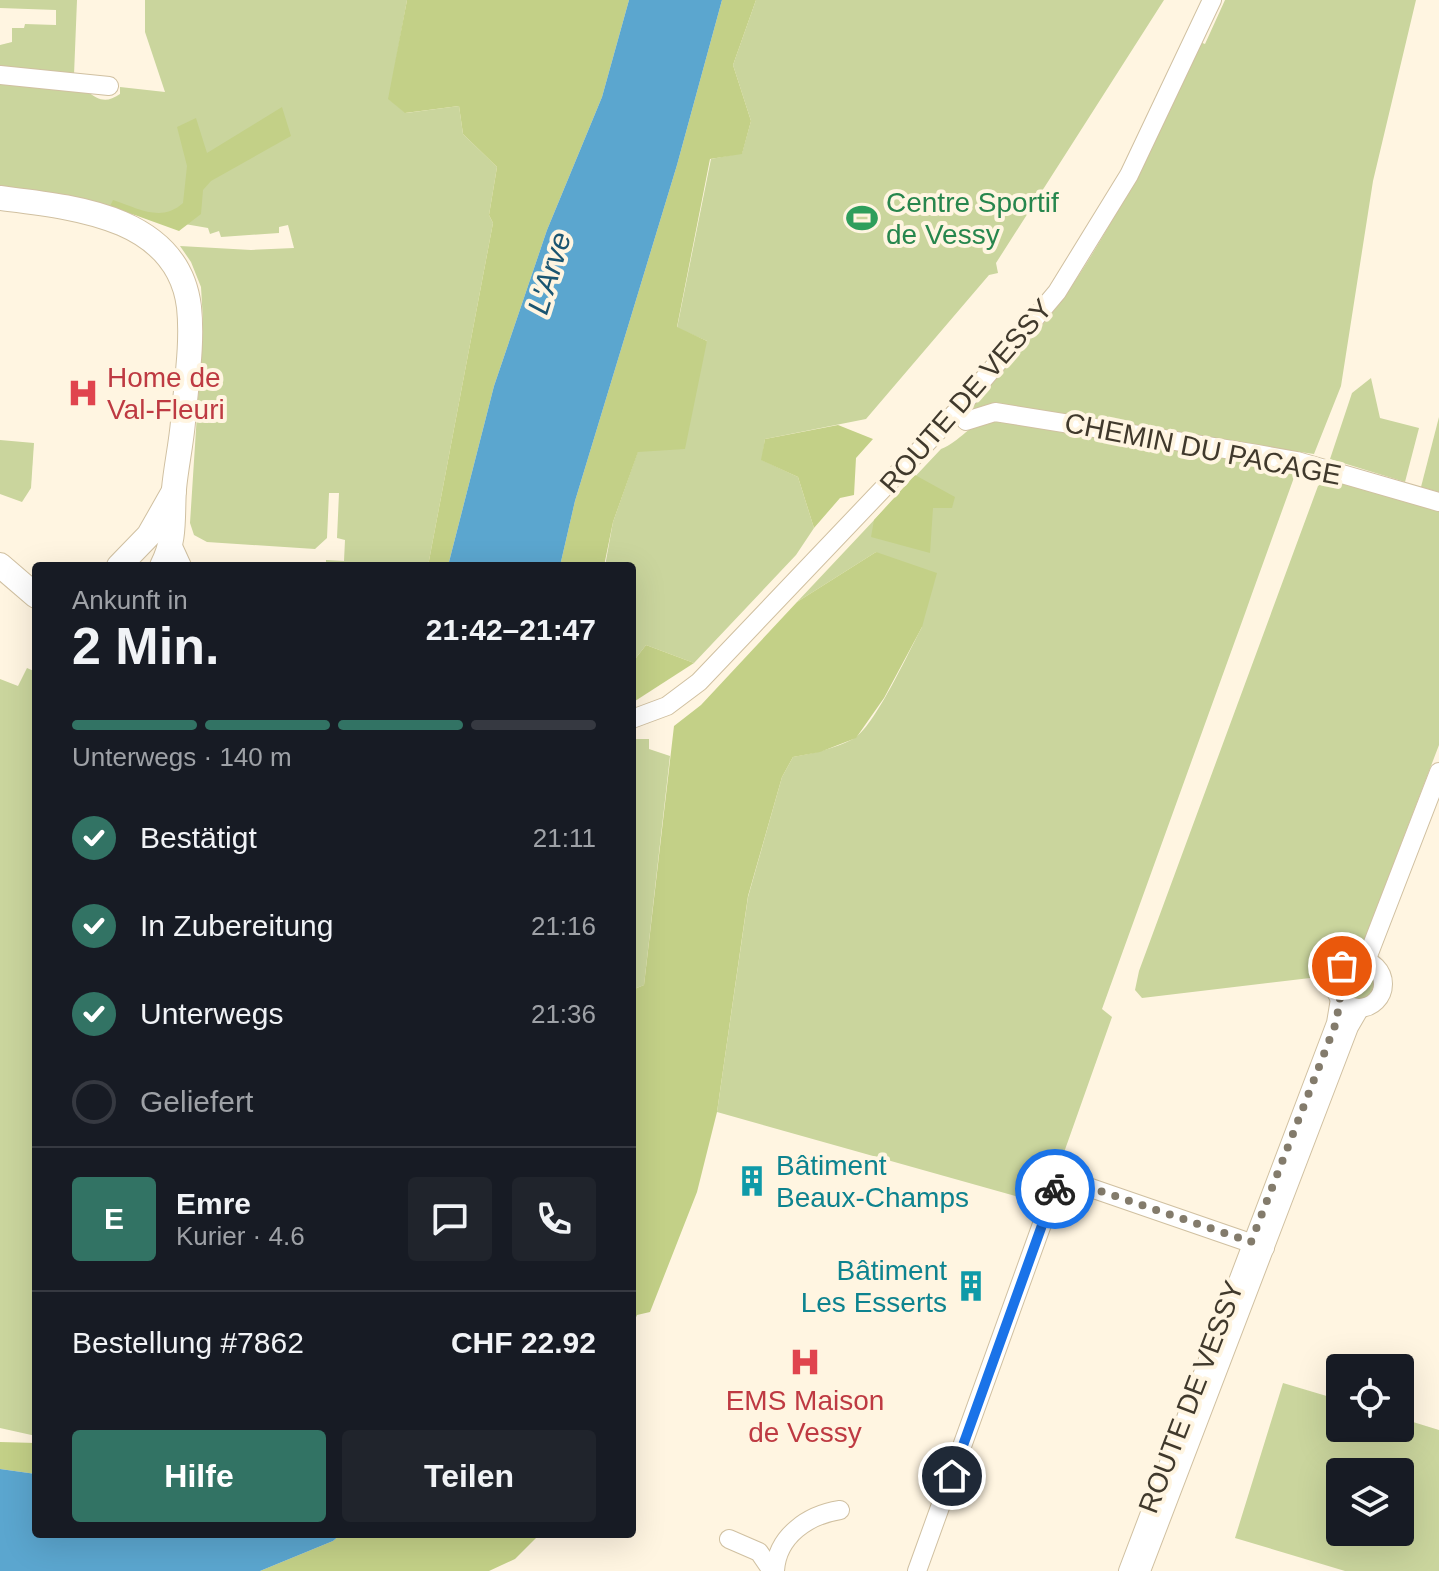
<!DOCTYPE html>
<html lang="de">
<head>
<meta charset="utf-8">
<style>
  :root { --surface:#171b24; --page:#20242c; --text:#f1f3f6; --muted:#9ea1a6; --line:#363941; --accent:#327364 }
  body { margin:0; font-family:Arial,sans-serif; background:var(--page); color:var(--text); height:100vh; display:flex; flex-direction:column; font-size:30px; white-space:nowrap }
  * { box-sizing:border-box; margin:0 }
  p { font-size:26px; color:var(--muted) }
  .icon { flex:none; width:44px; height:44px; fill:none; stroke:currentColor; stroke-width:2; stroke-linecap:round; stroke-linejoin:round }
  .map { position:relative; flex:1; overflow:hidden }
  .panel { position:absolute; left:32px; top:562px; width:604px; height:976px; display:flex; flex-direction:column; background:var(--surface); border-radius:8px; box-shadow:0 8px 32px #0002 }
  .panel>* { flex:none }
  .controls { position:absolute; left:1326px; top:1354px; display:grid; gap:16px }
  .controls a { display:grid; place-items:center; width:88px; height:88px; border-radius:8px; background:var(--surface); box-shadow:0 8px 32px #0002; font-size:40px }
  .pin { position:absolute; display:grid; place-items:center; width:68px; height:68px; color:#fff; margin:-34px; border:4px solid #fff; border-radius:50%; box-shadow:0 2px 8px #0007 }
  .courier { position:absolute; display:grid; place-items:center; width:80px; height:80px; margin:-40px; border:6px solid #1a73e8; border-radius:50%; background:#fff; color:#222; box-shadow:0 2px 10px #0007 }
  .head em { font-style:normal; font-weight:600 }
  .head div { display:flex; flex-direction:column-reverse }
  .head { display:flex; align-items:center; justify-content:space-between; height:136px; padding:0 40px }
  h1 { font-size:52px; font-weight:600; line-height:60px }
  .bar { display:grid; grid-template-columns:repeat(4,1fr); gap:12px 8px; align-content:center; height:96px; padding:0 40px }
  .bar i { height:10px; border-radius:6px; background:var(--line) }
  .bar .selected { background:var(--accent) }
  .bar p { grid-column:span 4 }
  .line { display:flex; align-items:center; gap:20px; padding:0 40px; border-top:2px solid var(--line) }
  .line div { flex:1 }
  .round { display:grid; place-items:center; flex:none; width:84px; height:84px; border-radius:8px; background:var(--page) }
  ol { padding:0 40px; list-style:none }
  li { display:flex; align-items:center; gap:24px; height:88px }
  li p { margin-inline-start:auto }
  li .icon { padding:8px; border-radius:50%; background:var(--accent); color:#fff; stroke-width:4 }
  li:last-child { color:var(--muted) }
  li i { width:44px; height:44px; border:4px solid var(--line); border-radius:50% }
  .button { display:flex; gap:16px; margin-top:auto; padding:16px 40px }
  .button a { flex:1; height:92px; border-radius:8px; background:var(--accent); color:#fff; font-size:32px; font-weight:600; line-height:92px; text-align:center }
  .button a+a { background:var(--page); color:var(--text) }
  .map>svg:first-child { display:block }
  .green { fill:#cad59d; fill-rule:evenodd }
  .forest { fill:#c3d087 }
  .water { fill:#5ba6cf }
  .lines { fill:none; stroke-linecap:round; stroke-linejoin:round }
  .minor-casing { stroke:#d0c0a1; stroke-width:20 }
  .major-casing { stroke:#d0c0a1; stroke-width:26 }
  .minor { stroke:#fff; stroke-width:18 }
  .major { stroke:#fff; stroke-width:24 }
  .done { stroke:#837b6b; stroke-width:8; stroke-dasharray:0 14.4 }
  .route { stroke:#1a73e8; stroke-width:10 }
  .labels { text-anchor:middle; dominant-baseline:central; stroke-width:8; stroke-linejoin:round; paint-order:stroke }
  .leisure-label { font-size:28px; fill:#27864d; stroke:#fff5e1; text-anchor:start }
  .health-label { font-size:28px; fill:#be3a42; stroke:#fff5e1; text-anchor:start }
  .street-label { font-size:28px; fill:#40392c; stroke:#fff5e1 }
  .culture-label { font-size:28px; fill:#0d838f; stroke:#fff5e1; text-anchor:start }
  .water-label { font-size:30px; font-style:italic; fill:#1a5571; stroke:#fff5e1 }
</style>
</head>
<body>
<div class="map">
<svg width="1439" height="1571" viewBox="0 0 1439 1571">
  <rect width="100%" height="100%" fill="#fff5e1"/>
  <g class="green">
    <polygon points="0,0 77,0 74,75 0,67 0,45 12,42 12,28 24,28 25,24 56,25 56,10 0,8"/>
    <path d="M145,0H407L389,99L406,113L459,106L463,134L497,167L489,215L493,223L428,566H326V560L344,561L345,540L337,538L339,493H329L327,538L315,549L207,542L194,535L190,523L203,321L201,287L191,262L180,246L251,250L294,248L288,225L279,227V233L221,237L219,231L210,234L208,228C138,217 70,200 0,187V82L87,91C99,101 107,103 120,94V87L165,92L145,32Z"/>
    <polygon points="756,0 1164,0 996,263 998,273 989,275 866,419 765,439 762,460 798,477 814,528 796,555 694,663 646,645 632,663 632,566 605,566 613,522 638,451 707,341 677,328 711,159 742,153 751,121 733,65"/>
    <path d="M1225,0H1416L1373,181L1341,386L1314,454L994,407L966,415C998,370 1040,333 1071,287C1123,210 1161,127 1200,42L1205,44Z"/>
    <polygon points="1371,378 1380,418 1419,428 1405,482 1330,459 1352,393"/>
    <polygon points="1439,417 1439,492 1421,487"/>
    <path d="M990,419L1276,464L1296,472L1102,1009L1112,1017L1056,1175L1046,1180L1037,1202L717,1112L748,897L782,777L793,757C813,753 834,749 853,739C874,728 909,651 922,627L876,552L797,602L941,449C961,441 968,425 990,419Z"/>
    <polygon points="0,440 34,443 31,488 22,502 0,494"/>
    <path d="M1329,479L1439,510V745L1364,941C1353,957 1335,956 1327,976L1142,998L1135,990L1139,971L1318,486Z"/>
    <polygon points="27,668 36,672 36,1436 0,1428 0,679 18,686"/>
    <polygon points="632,739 649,739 649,749 670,756 644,985 632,990"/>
    <circle cx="1358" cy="984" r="17"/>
    <path d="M1283,1383L1340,1400V1428H1400V1418L1439,1430V1571H1345L1235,1538ZM1400,1472V1532H1340V1472Z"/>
  </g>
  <g class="forest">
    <polygon points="407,0 629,0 602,97 547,230 494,386 448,566 428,566 493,223 489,215 497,167 463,134 459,106 405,113 388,99"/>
    <polygon points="722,0 756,0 733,65 751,121 742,154 710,159 677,327 707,341 685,449 638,452 613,522 604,566 560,566 575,501 677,165"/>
    <path d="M282,107L291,136L211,181L203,190L201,214L179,231L110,206L113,200C138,208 161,223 183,203L187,166L177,127L196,118L207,153Z"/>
    <polygon points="838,425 873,439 856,458 854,495 840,498 814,528 798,477 761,460 765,439"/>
    <polygon points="915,475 955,497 952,508 933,508 930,553 871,537 874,520"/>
    <polygon points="876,552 937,573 922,627 884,698 856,738 820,752 793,757 782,777 748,896 717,1112 697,1192 650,1312 637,1315 632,1327 632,990 644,985 674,726 701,705 797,602"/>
    <polygon points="646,645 694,663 632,703 632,663"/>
    <polygon points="0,1442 36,1443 36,1474 0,1469"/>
    <polygon points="341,1534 540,1534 515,1559 489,1571 260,1571 333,1541"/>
  </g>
  <g class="water">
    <polygon points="629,0 722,0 677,165 575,501 560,566 448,566 494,386 547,230 602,97"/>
    <polygon points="0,1469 36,1474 36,1534 341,1534 333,1541 260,1571 0,1571"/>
  </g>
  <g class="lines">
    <defs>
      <g id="minor">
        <polyline points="0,75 109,86"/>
        <polyline points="966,421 995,412 1257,454 1297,461 1439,502"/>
        <polyline points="171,542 182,566"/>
        <polyline points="632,719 667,706 699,682 956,412 1057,292 1129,175 1212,0"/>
        <circle cx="1359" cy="984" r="24"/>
        <polyline points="1366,961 1439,772"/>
        <polyline points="729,1539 759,1552 772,1571"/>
        <path d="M775,1571C777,1536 808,1515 840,1510"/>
        <polyline points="917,1571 1059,1177 1265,1248"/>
        <polyline points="1128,1571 1336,1023 1340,999"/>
        <polyline points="1141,1571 1349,1027 1360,1008"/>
      </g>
      <g id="major">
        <path d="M0,198C73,207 178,216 189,307C193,344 186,385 183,422C181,445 176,467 174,489C172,517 176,539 162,566"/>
        <polyline points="0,565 36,596"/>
        <polyline points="119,566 149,535 174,491"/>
      </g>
    </defs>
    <use href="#minor" class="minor-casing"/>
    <use href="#major" class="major-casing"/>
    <use href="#minor" class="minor"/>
    <use href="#major" class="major"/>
  </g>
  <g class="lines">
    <polyline class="done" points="1055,1189 1059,1177 1251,1242 1336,1023 1340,999 1334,983 1342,966"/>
    <polyline class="route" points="952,1476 1055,1189"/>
  </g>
  <defs>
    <symbol id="stadium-bare" viewBox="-9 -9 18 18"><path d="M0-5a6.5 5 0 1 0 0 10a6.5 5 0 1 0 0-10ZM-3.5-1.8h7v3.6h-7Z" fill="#2e9e5b" stroke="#fff5e1" stroke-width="2.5" paint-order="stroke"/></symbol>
    <symbol id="hospital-bare" viewBox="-9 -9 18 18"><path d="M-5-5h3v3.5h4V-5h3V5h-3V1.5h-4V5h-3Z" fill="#e0444e" stroke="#fff5e1" stroke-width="2.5" paint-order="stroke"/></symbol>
    <symbol id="building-bare" viewBox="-9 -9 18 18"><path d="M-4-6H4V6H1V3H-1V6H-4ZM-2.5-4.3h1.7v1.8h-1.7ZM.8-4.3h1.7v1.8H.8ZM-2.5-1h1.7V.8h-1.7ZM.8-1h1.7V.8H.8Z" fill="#0f9aa8" stroke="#fff5e1" stroke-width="2.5" paint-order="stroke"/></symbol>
  </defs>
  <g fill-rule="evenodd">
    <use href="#stadium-bare" x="840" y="196" width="44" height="44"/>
    <use href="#hospital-bare" x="61" y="371" width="44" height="44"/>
    <use href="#building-bare" x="730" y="1159" width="44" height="44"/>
    <use href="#building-bare" x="949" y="1264" width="44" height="44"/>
    <use href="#hospital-bare" x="783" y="1340" width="44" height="44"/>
  </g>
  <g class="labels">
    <g class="leisure-label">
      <text x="886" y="202">Centre Sportif<tspan x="886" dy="32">de Vessy</tspan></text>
    </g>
    <g class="health-label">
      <text x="107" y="377">Home de<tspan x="107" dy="32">Val-Fleuri</tspan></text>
      <text x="805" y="1400" text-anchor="middle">EMS Maison<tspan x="805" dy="32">de Vessy</tspan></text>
    </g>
    <g class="street-label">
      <text transform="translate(966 396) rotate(-49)">ROUTE DE VESSY</text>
      <text transform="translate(1203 449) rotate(11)">CHEMIN DU PACAGE</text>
      <text transform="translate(1191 1397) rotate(-69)">ROUTE DE VESSY</text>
    </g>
    <g class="culture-label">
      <text x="776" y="1165">Bâtiment<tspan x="776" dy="32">Beaux-Champs</tspan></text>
      <text x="947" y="1270" text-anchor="end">Bâtiment<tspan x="947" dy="32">Les Esserts</tspan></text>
    </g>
    <g class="water-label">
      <text transform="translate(549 273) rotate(-73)">L'Arve</text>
    </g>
  </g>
</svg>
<div class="controls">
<a><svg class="icon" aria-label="locate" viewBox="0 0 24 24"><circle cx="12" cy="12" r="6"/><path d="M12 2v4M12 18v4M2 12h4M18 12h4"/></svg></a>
<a><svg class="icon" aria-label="layers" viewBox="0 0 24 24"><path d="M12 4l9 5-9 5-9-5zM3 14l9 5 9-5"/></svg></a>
</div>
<div class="pin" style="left:1342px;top:966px;background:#ea580c"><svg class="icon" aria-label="bag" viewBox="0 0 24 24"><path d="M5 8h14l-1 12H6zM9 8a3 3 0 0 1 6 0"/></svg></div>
<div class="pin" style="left:952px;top:1476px;background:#1f2937"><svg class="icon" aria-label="home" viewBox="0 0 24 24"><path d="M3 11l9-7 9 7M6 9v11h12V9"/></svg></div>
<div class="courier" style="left:1055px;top:1189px"><svg class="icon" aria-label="bike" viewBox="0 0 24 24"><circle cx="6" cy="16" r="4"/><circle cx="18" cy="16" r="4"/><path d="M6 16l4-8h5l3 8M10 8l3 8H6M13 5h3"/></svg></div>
<section class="panel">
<div class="head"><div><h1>2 Min.</h1><p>Ankunft in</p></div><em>21:42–21:47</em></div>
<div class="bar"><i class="selected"></i><i class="selected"></i><i class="selected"></i><i></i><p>Unterwegs · 140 m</p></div>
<ol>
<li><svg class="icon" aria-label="check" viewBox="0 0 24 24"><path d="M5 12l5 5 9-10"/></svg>Bestätigt<p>21:11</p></li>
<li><svg class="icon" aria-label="check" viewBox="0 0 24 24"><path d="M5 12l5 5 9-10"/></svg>In Zubereitung<p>21:16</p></li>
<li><svg class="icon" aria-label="check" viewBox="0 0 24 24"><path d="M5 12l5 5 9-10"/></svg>Unterwegs<p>21:36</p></li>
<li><i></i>Geliefert</li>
</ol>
<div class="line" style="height:144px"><b class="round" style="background:var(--accent);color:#fff">E</b><div><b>Emre</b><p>Kurier · 4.6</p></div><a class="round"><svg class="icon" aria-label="chat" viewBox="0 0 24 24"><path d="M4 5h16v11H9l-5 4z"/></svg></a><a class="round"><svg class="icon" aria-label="phone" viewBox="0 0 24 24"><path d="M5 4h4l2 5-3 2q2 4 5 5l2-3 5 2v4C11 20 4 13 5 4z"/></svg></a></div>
<div class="line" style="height:104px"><div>Bestellung #7862</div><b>CHF 22.92</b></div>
<div class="button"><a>Hilfe</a><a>Teilen</a></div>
</section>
</div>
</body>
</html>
